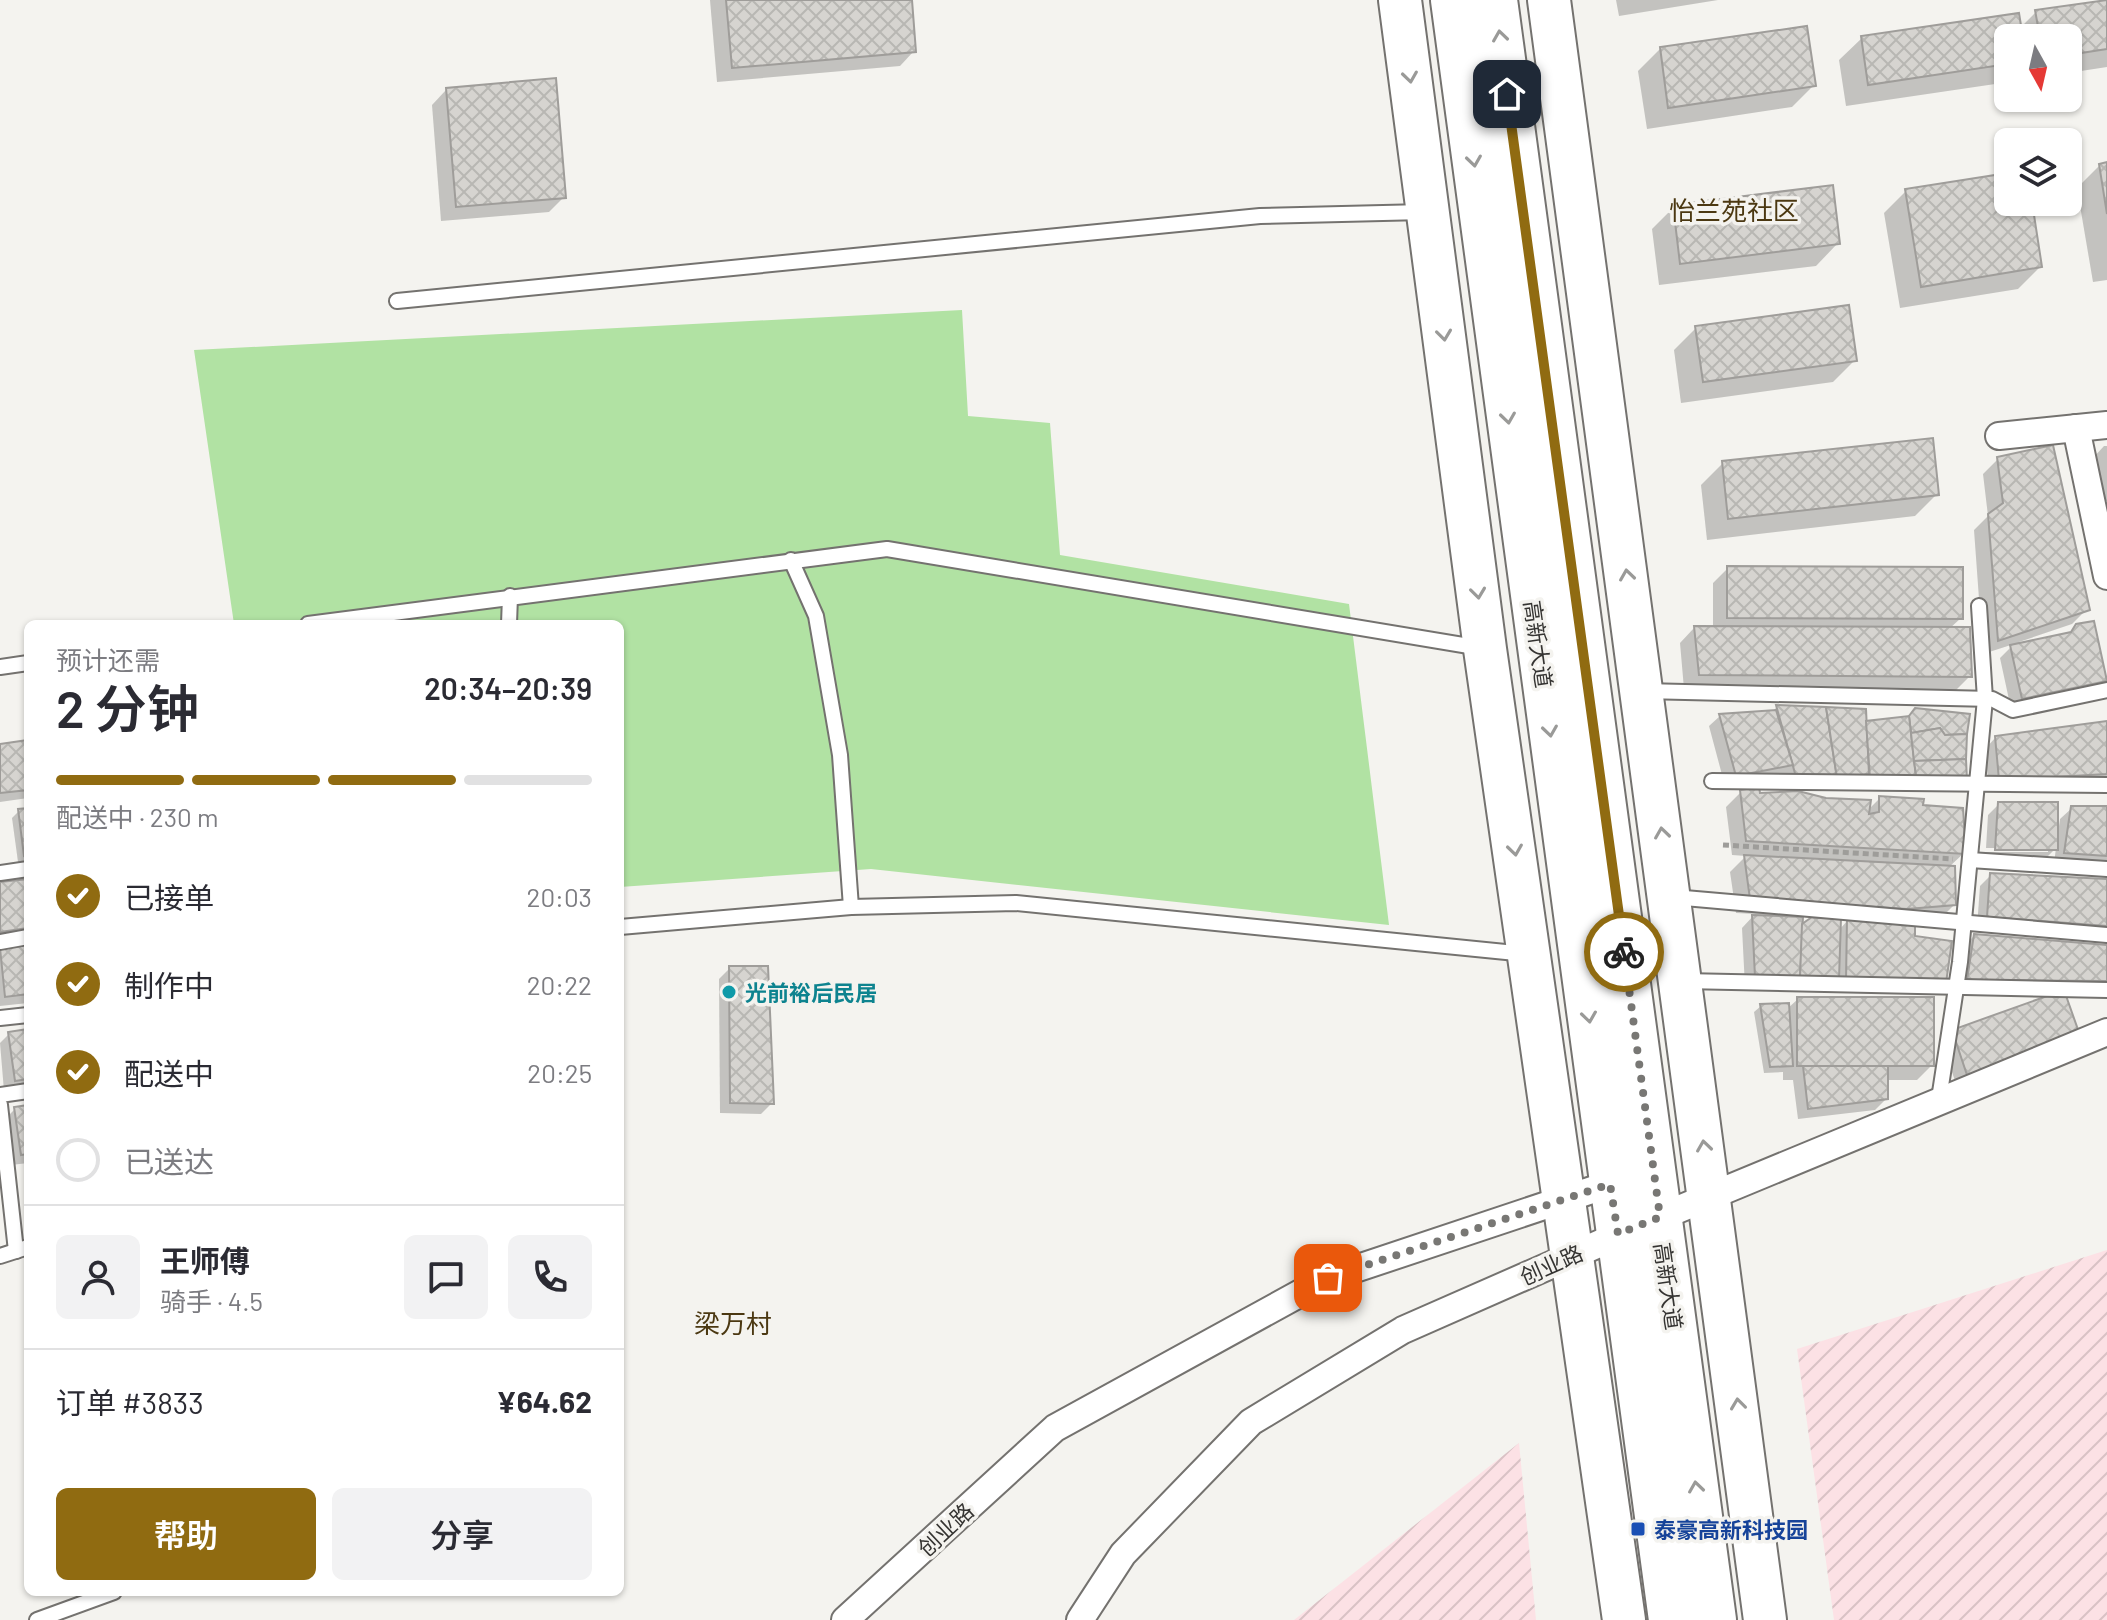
<!DOCTYPE html>
<html lang="zh">
<head>
<meta charset="utf-8">
<style>
  :root { --surface:#fff; --page:#f2f2f3; --text:#2b2b33; --muted:#7c7c81; --line:#e1e1e2; --accent:#906b11 }
  body { margin:0; font-family:Barlow,"Noto Sans SC",sans-serif; background:var(--page); color:var(--text); height:100vh; display:flex; flex-direction:column; font-size:30px; white-space:nowrap }
  * { box-sizing:border-box; margin:0 }
  p { font-size:26px; color:var(--muted) }
  .icon { flex:none; width:44px; height:44px; fill:none; stroke:currentColor; stroke-width:2; stroke-linecap:round; stroke-linejoin:round }
  .map { position:relative; flex:1; overflow:hidden }
  .drawer { position:absolute; left:24px; top:620px; width:600px; height:976px; display:flex; flex-direction:column; background:var(--surface); border-radius:12px; box-shadow:0 2px 6px #0004 }
  .drawer>* { flex:none }
  .needle { width:52px; rotate:172deg }
  .buttons { position:absolute; left:1994px; top:24px; display:grid; gap:16px }
  .buttons a { display:grid; place-items:center; width:88px; height:88px; border-radius:12px; background:var(--surface); box-shadow:0 2px 6px #0004; font-size:40px }
  .pin { position:absolute; display:grid; place-items:center; width:68px; height:68px; color:#fff; margin:-34px; border-radius:16px; box-shadow:0 4px 12px #0006 }
  .courier { position:absolute; display:grid; place-items:center; width:80px; height:80px; margin:-40px; border:6px solid #906b11; border-radius:50%; background:#fff; color:#222; box-shadow:0 2px 10px #0007 }
  .summary em { font-style:normal; font-weight:600 }
  .summary div { display:flex; flex-direction:column-reverse }
  .summary { display:flex; align-items:center; justify-content:space-between; height:136px; padding:0 32px }
  h1 { font-size:52px; font-weight:600; line-height:60px }
  .bar { display:grid; grid-template-columns:repeat(4,1fr); gap:12px 8px; align-content:center; height:96px; padding:0 32px }
  .bar i { height:10px; border-radius:6px; background:var(--line) }
  .bar .current { background:var(--accent) }
  .bar p { grid-column:span 4 }
  .line { display:flex; align-items:center; gap:20px; padding:0 32px; border-top:2px solid var(--line) }
  .line div { flex:1 }
  .round { display:grid; place-items:center; flex:none; width:84px; height:84px; border-radius:12px; background:var(--page) }
  ol { padding:0 32px; list-style:none }
  li { display:flex; align-items:center; gap:24px; height:88px }
  li p { margin-inline-start:auto }
  li .icon { padding:8px; border-radius:50%; background:var(--accent); color:#fff; stroke-width:4 }
  li:last-child { color:var(--muted) }
  li i { width:44px; height:44px; border:4px solid var(--line); border-radius:50% }
  .action { display:flex; gap:16px; margin-top:auto; padding:16px 32px }
  .action a { flex:1; height:92px; border-radius:12px; background:var(--accent); color:#fff; font-size:32px; font-weight:600; line-height:92px; text-align:center }
  .action a+a { background:var(--page); color:var(--text) }
  .map>svg:first-child { display:block }
  .industrial { fill:url(#industrial-furrows) }
  .grass { fill:#b1e2a3 }
  .shadow { fill:#0003; fill-rule:evenodd }
  .building { fill:url(#building-cross-hatch); stroke:#9f9d9a; stroke-width:2 }
  .lines { fill:none; stroke-linecap:round; stroke-linejoin:round }
  .service-casing { stroke:#74726f; stroke-width:18 }
  .minor-casing { stroke:#74726f; stroke-width:30 }
  .primary-casing { stroke:#74726f; stroke-width:46 }
  .trunk-casing { stroke:#74726f; stroke-width:48 }
  .path { stroke:#9e9d9a; stroke-width:5; stroke-dasharray:6 4; stroke-linecap:butt }
  .service { stroke:#fff; stroke-width:14 }
  .minor { stroke:#fff; stroke-width:26 }
  .primary { stroke:#fff; stroke-width:42 }
  .trunk { stroke:#fff; stroke-width:44 }
  .oneway { stroke:#9a9a98 }
  .done { stroke:#787774; stroke-width:8; stroke-dasharray:0 14.4 }
  .route { stroke:#906b11; stroke-width:10 }
  .culture-dot { fill:#0f9aa8; stroke:#f4f3ef; stroke-width:3 }
  .transit-dot { fill:#1a4fb4; stroke:#f4f3ef; stroke-width:3 }
  .labels { text-anchor:middle; dominant-baseline:central; stroke-width:7; stroke-linejoin:round; paint-order:stroke }
  .street-label { font-size:22px; fill:#353432; stroke:#f4f3ef }
  .culture-label { font-size:22px; font-weight:bold; fill:#0d838f; stroke:#f4f3ef; text-anchor:start }
  .transit-label { font-size:22px; font-weight:bold; fill:#164399; stroke:#f4f3ef; text-anchor:start }
  .quarter-label { font-size:26px; fill:#4b3812; stroke:#f4f3ef }
</style>
</head>
<body>
<div class="map">
<svg width="2107" height="1620" viewBox="0 0 2107 1620">
  <defs>
    <pattern id="industrial-furrows" width="10" height="10" patternUnits="userSpaceOnUse" patternTransform="scale(2)"><rect width="10" height="10" fill="#fce1e5"/><path d="M-1 1l2-2M0 10L10 0M9 11l2-2" fill="none" stroke="#d9c2c5"/></pattern>
    <pattern id="building-cross-hatch" width="8" height="8" patternUnits="userSpaceOnUse" patternTransform="scale(2)"><rect width="8" height="8" fill="#d6d4d0"/><path d="M0 0l8 8M0 8l8-8" fill="none" stroke="#b8b7b3"/></pattern>
  </defs>
  <rect width="100%" height="100%" fill="#f4f3ef"/>
  <g class="industrial">
    <polygon points="2107,1250 2107,1620 1834,1620 1797,1349"/>
    <polygon points="1519,1443 1536,1620 1294,1620"/>
  </g>
  <polygon class="grass" points="962,310 968,416 1050,423 1060,555 1349,604 1389,925 871,869 620,887 620,624 234,624 194,350"/>
  <g class="shadow">
    <polygon points="710,0 910,0 914,51 900,66 717,82"/>
    <polygon points="1616,0 1718,0 1619,16"/>
    <polygon points="2107,1 2107,67 2068,73 2068,38 2008,38 2008,76 2002,83 1846,106 1839,60 1862,38 2019,29 2036,12"/>
    <polygon points="1660,49 1814,85 1792,107 1647,129 1638,71"/>
    <polygon points="446,90 564,197 549,212 441,221 432,105"/>
    <polygon points="2107,164 2107,280 2093,282 2077,188 2100,165"/>
    <polygon points="2008,175 2008,202 2029,202 2040,267 2018,289 1900,308 1884,213 1906,191"/>
    <polygon points="1674,207 1838,243 1816,266 1659,285 1652,229"/>
    <polygon points="1696,328 1855,360 1833,382 1681,403 1674,350"/>
    <polygon points="2104,446 2107,446 2107,501 2104,502 2093,458"/>
    <polygon points="1998,459 2087,609 2072,624 2019,642 2019,645 2068,634 2077,626 2104,680 2093,691 2011,709 2000,658 2014,644 1983,654 1974,530 1988,516 1983,474"/>
    <polygon points="1723,463 1937,494 1915,516 1707,540 1701,485"/>
    <polygon points="1728,568 1961,618 1949,629 1970,676 1955,691 1684,689 1680,643 1694,628 1713,628 1713,583"/>
    <polygon points="1777,707 1864,723 1908,719 1916,710 1968,716 1965,780 1725,786 1709,726 1720,716 1772,712"/>
    <polygon points="2107,723 2107,783 1989,790 1985,749 1996,737"/>
    <polygon points="28,742 28,798 0,802 0,746"/>
    <path d="M1741,792L1868,810L1880,798L1920,807L1964,853L1949,867L1954,905L1939,920L1901,922L1836,990L1745,987L1742,928L1755,914L1736,913L1730,872L1746,856L1732,855L1726,807ZM1801,917L1814,918L1800,928ZM1839,920H1848L1839,930Z"/>
    <polygon points="1999,804 2058,833 2060,819 2072,808 2107,808 2107,867 2054,863 2056,848 2044,860 1985,860 1986,852 2048,852 2048,848 1986,848 1988,815"/>
    <polygon points="28,810 28,860 18,862 12,818 19,811"/>
    <polygon points="1991,875 2107,881 2107,937 1977,927 1980,886"/>
    <polygon points="28,881 28,937 0,941 0,884"/>
    <polygon points="1974,936 2107,947 2107,992 1957,991 1963,947"/>
    <polygon points="28,946 28,1003 0,1006 0,950"/>
    <polygon points="730,968 772,1103 761,1114 720,1113 719,979"/>
    <polygon points="2063,992 1958,1090 1942,1042"/>
    <polygon points="1798,999 1932,1065 1917,1080 1886,1080 1886,1099 1875,1110 1798,1119 1793,1080 1783,1080 1783,1072 1764,1073 1754,1012 1761,1006 1787,1009"/>
    <polygon points="28,1031 28,1088 4,1091 0,1043 9,1034"/>
    <polygon points="28,1107 28,1163 11,1165 4,1120 15,1109"/>
  </g>
  <g class="building">
    <polygon points="726,0 912,0 916,52 732,68"/>
    <polygon points="2107,0 2107,49 2068,55 2068,38 2040,38 2035,10"/>
    <polygon points="2019,13 2023,38 2008,38 2008,64 1868,85 1861,36"/>
    <polygon points="1807,26 1816,86 1668,108 1660,47"/>
    <polygon points="556,78 566,198 456,207 446,88"/>
    <polygon points="2107,162 2107,214 2099,164"/>
    <polygon points="2008,173 2008,202 2032,202 2042,267 1921,287 1905,189"/>
    <polygon points="1833,185 1840,244 1680,264 1673,205"/>
    <polygon points="1849,305 1857,361 1703,382 1695,326"/>
    <polygon points="1933,438 1939,495 1728,519 1722,461"/>
    <polygon points="2053,445 2090,610 1998,641 1988,514 2003,503 1997,457"/>
    <polygon points="1727,566 1963,567 1963,619 1727,618"/>
    <polygon points="2094,621 2107,681 2022,699 2010,645 2071,632 2076,624"/>
    <polygon points="1694,626 1970,627 1972,677 1699,675"/>
    <polygon points="1776,705 1826,707 1837,778 1796,777"/>
    <polygon points="1826,707 1866,709 1869,774 1837,778"/>
    <polygon points="1915,708 1970,714 1967,734 1945,735 1940,728 1911,733 1909,716"/>
    <polygon points="1776,710 1793,765 1736,776 1719,714"/>
    <polygon points="1909,716 1916,777 1870,779 1866,721"/>
    <polygon points="2107,721 2107,774 1999,780 1995,736"/>
    <polygon points="1940,728 1945,735 1967,734 1966,759 1914,761 1911,733"/>
    <polygon points="28,740 28,790 0,793 0,744"/>
    <polygon points="1966,759 1967,781 1917,782 1914,761"/>
    <polygon points="1759,787 1760,793 1798,791 1826,798 1871,800 1869,814 1879,812 1879,796 1924,799 1923,805 1963,808 1966,854 1746,841 1740,790"/>
    <polygon points="1998,802 2058,802 2058,850 1995,850"/>
    <polygon points="2071,806 2107,806 2107,856 2064,853"/>
    <polygon points="28,808 28,855 24,856 18,809"/>
    <polygon points="1744,855 1955,866 1956,905 1907,909 1750,899"/>
    <polygon points="1990,873 2107,879 2107,926 1987,917"/>
    <polygon points="28,879 28,928 0,932 0,882"/>
    <polygon points="1752,915 1803,917 1800,978 1755,977"/>
    <polygon points="1812,917 1841,918 1839,979 1800,978 1802,924"/>
    <polygon points="1847,919 1915,924 1915,936 1952,941 1946,983 1846,980"/>
    <polygon points="1974,934 2107,945 2107,981 1967,980"/>
    <polygon points="28,944 28,994 5,997 0,948"/>
    <polygon points="729,966 768,966 774,1104 730,1103"/>
    <polygon points="2064,990 2082,1041 1969,1081 1952,1030"/>
    <rect x="1797" y="997" width="137" height="69"/>
    <polygon points="1789,1003 1793,1066 1770,1067 1760,1004"/>
    <polygon points="28,1029 28,1079 15,1081 8,1032"/>
    <polygon points="1803,1066 1888,1066 1888,1099 1808,1109"/>
    <polygon points="28,1105 28,1154 21,1155 14,1107"/>
  </g>
  <g class="lines">
    <defs>
      <g id="service">
        <polyline points="397,301 1260,216 1424,212"/>
        <polyline points="791,560 816,616 840,755 851,907"/>
        <polyline points="308,624 887,549 1481,648"/>
        <polyline points="509,624 510,596"/>
        <polyline points="0,667 28,663"/>
        <polyline points="1643,691 1992,699 2013,710 2107,690"/>
        <polyline points="1712,781 2107,785"/>
        <polyline points="1970,860 2107,869"/>
        <polyline points="0,873 28,869"/>
        <polyline points="1673,897 2107,935"/>
        <polyline points="620,927 851,907 1016,903 1526,954"/>
        <polyline points="0,942 28,937"/>
        <polyline points="1683,981 2107,990"/>
        <polyline points="0,1018 28,1015"/>
        <polyline points="0,1095 28,1091"/>
        <polyline points="1939,1099 1960,962 1985,699 1979,606"/>
        <polyline points="0,1105 16,1251"/>
        <polyline points="0,1256 28,1247"/>
        <polyline points="37,1620 114,1592"/>
      </g>
      <g id="minor">
        <polyline points="2076,428 2107,576"/>
        <polyline points="1999,436 2107,425"/>
        <polyline points="845,1620 1055,1428 1328,1278 1610,1184"/>
        <polyline points="1080,1620 1123,1554 1251,1422 1403,1330 1660,1217 2107,1032"/>
      </g>
      <g id="primary">
        <polyline points="1400,0 1485,649 1624,1620"/>
        <polyline points="1549,0 1765,1620"/>
      </g>
      <g id="trunk">
        <polyline points="1453,0 1671,1620"/>
        <polyline points="1495,0 1714,1620"/>
      </g>
    </defs>
    <use href="#service" class="service-casing"/>
    <use href="#minor" class="minor-casing"/>
    <use href="#primary" class="primary-casing"/>
    <use href="#trunk" class="trunk-casing"/>
    <polyline class="path" points="1723,845 1953,859"/>
    <use href="#service" class="service"/>
    <use href="#minor" class="minor"/>
    <use href="#primary" class="primary"/>
    <use href="#trunk" class="trunk"/>
  </g>
  <defs><path id="oneway-chevron" d="M-2-3.5L2.5 0L-2 3.5" fill="none" stroke-width="1.6" stroke-linecap="round" stroke-linejoin="round" transform="scale(2)"/></defs>
  <g class="oneway">
    <use href="#oneway-chevron" transform="translate(1500 36) rotate(-98)"/>
    <use href="#oneway-chevron" transform="translate(1410 77) rotate(82)"/>
    <use href="#oneway-chevron" transform="translate(1474 161) rotate(82)"/>
    <use href="#oneway-chevron" transform="translate(1444 335) rotate(83)"/>
    <use href="#oneway-chevron" transform="translate(1508 418) rotate(82)"/>
    <use href="#oneway-chevron" transform="translate(1627 575) rotate(-98)"/>
    <use href="#oneway-chevron" transform="translate(1478 593) rotate(83)"/>
    <use href="#oneway-chevron" transform="translate(1550 731) rotate(82)"/>
    <use href="#oneway-chevron" transform="translate(1662 833) rotate(-98)"/>
    <use href="#oneway-chevron" transform="translate(1515 850) rotate(82)"/>
    <use href="#oneway-chevron" transform="translate(1589 1017) rotate(82)"/>
    <use href="#oneway-chevron" transform="translate(1704 1146) rotate(-98)"/>
    <use href="#oneway-chevron" transform="translate(1738 1404) rotate(-97)"/>
    <use href="#oneway-chevron" transform="translate(1696 1487) rotate(-98)"/>
  </g>
  <g class="lines">
    <polyline class="done" points="1328,1278 1610,1184 1618,1234 1660,1217 1624,952"/>
    <polyline class="route" points="1507,94 1624,952"/>
  </g>
  <circle class="culture-dot" cx="729" cy="992" r="8"/>
  <rect class="transit-dot" x="1630" y="1521" width="16" height="16" rx="4"/>
  <g class="labels">
    <g class="street-label">
      <text transform="translate(1539 644) rotate(82)">高新大道</text>
      <text transform="translate(1551 1264) rotate(-24)">创业路</text>
      <text transform="translate(1669 1286) rotate(82)">高新大道</text>
      <text transform="translate(945 1529) rotate(-43)">创业路</text>
    </g>
    <g class="culture-label">
      <text x="745" y="992">光前裕后民居</text>
    </g>
    <g class="transit-label">
      <text x="1654" y="1529">泰豪高新科技园</text>
    </g>
    <g class="quarter-label">
      <text x="1734" y="209">怡兰苑社区</text>
      <text x="733" y="1322">梁万村</text>
    </g>
  </g>
</svg>
<div class="buttons">
<a><svg class="needle" viewBox="-14 -14 28 28"><path d="M0-13l5 13h-10z" fill="#e53935"/><path d="M0 13l5-13h-10z" fill="#7c7c81"/></svg></a>
<a><svg class="icon" aria-label="layers" viewBox="0 0 24 24"><path d="M12 4l9 5-9 5-9-5zM3 14l9 5 9-5"/></svg></a>
</div>
<div class="pin" style="left:1328px;top:1278px;background:#ea580c"><svg class="icon" aria-label="bag" viewBox="0 0 24 24"><path d="M5 8h14l-1 12H6zM9 8a3 3 0 0 1 6 0"/></svg></div>
<div class="pin" style="left:1507px;top:94px;background:#1f2937"><svg class="icon" aria-label="home" viewBox="0 0 24 24"><path d="M3 11l9-7 9 7M6 9v11h12V9"/></svg></div>
<div class="courier" style="left:1624px;top:952px"><svg class="icon" aria-label="bike" viewBox="0 0 24 24"><circle cx="6" cy="16" r="4"/><circle cx="18" cy="16" r="4"/><path d="M6 16l4-8h5l3 8M10 8l3 8H6M13 5h3"/></svg></div>
<section class="drawer">
<div class="summary"><div><h1>2 分钟</h1><p>预计还需</p></div><em>20:34–20:39</em></div>
<div class="bar"><i class="current"></i><i class="current"></i><i class="current"></i><i></i><p>配送中 · 230 m</p></div>
<ol>
<li><svg class="icon" aria-label="check" viewBox="0 0 24 24"><path d="M5 12l5 5 9-10"/></svg>已接单<p>20:03</p></li>
<li><svg class="icon" aria-label="check" viewBox="0 0 24 24"><path d="M5 12l5 5 9-10"/></svg>制作中<p>20:22</p></li>
<li><svg class="icon" aria-label="check" viewBox="0 0 24 24"><path d="M5 12l5 5 9-10"/></svg>配送中<p>20:25</p></li>
<li><i></i>已送达</li>
</ol>
<div class="line" style="height:144px"><a class="round"><svg class="icon" aria-label="person" viewBox="0 0 24 24"><circle cx="12" cy="8" r="4"/><path d="M4 21q1-7 8-7t8 7"/></svg></a><div><b>王师傅</b><p>骑手 · 4.5</p></div><a class="round"><svg class="icon" aria-label="chat" viewBox="0 0 24 24"><path d="M4 5h16v11H9l-5 4z"/></svg></a><a class="round"><svg class="icon" aria-label="phone" viewBox="0 0 24 24"><path d="M5 4h4l2 5-3 2q2 4 5 5l2-3 5 2v4C11 20 4 13 5 4z"/></svg></a></div>
<div class="line" style="height:104px"><div>订单 #3833</div><b>¥64.62</b></div>
<div class="action"><a>帮助</a><a>分享</a></div>
</section>
</div>
</body>
</html>
